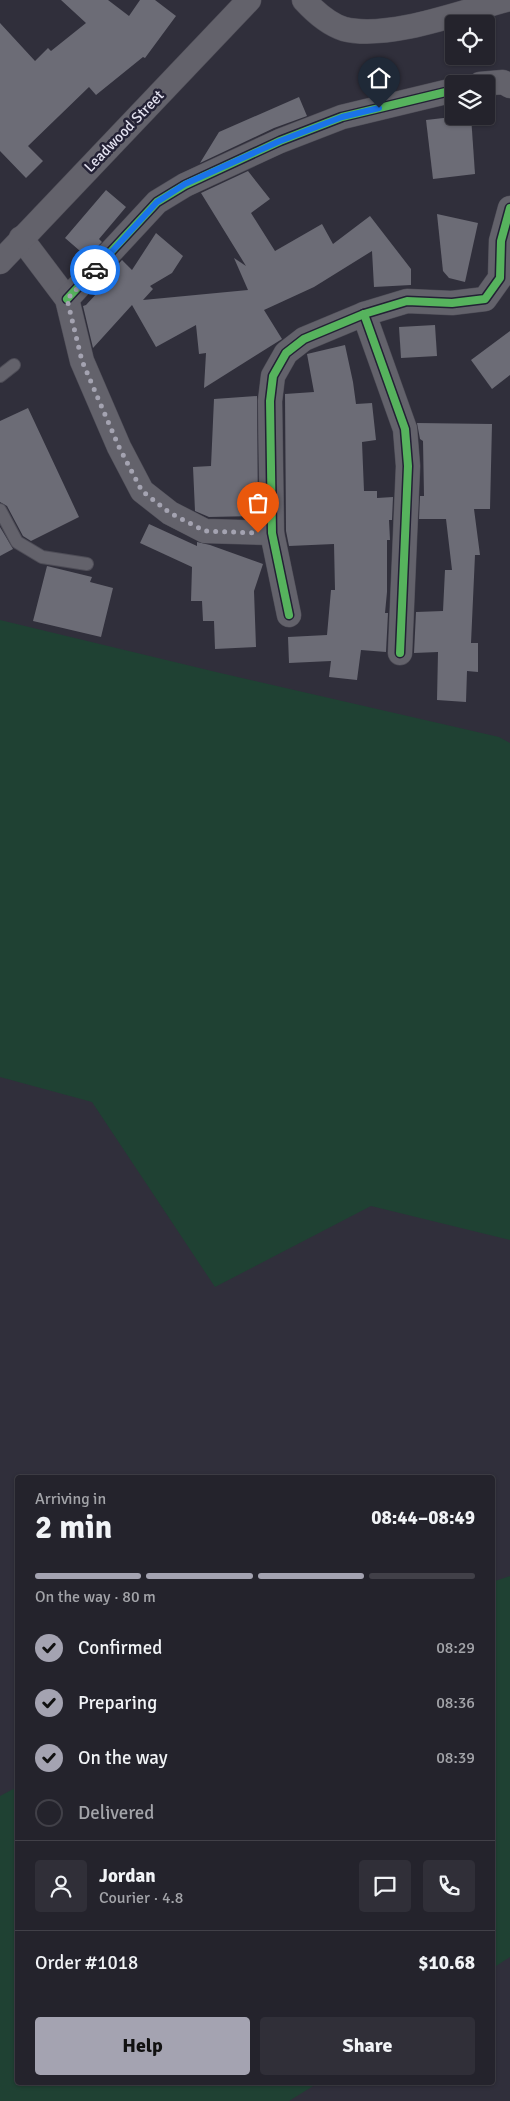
<!DOCTYPE html>
<html lang="en">
<head>
<meta charset="utf-8">
<style>
  :root { --surface:#24232c; --page:#302f38; --text:#f1f3f6; --muted:#a3a4a9; --line:#414048; --accent:#a4a3b1 }
  body { margin:0; font-family:Signika,sans-serif; background:var(--page); color:var(--text); height:100vh; display:flex; flex-direction:column; font-size:19px; white-space:nowrap }
  * { box-sizing:border-box; margin:0 }
  p { font-size:16px; color:var(--muted) }
  .icon { flex:none; width:28px; height:28px; fill:none; stroke:currentColor; stroke-width:2; stroke-linecap:round; stroke-linejoin:round }
  .map { position:relative; flex:1; overflow:hidden }
  .sheet { position:absolute; left:15px; top:1475px; width:480px; height:610px; display:flex; flex-direction:column; background:var(--surface); border-radius:5px; box-shadow:0 1px 4px #0004,0 0 0 1px var(--line) }
  .sheet>* { flex:none }
  .fabs { position:absolute; left:445px; top:15px; display:grid; gap:10px }
  .fabs a { display:grid; place-items:center; width:50px; height:50px; border-radius:5px; background:var(--surface); box-shadow:0 1px 4px #0004,0 0 0 1px var(--line); font-size:25px }
  .pin { position:absolute; display:grid; place-items:center; width:42px; height:42px; color:#fff; margin:-51px -21px; border-radius:50% 50% 50% 0; rotate:-45deg; box-shadow:0 0 5px #0007 }
  .pin .icon { rotate:45deg }
  .courier { position:absolute; display:grid; place-items:center; width:50px; height:50px; margin:-25px; border:4px solid #1a73e8; border-radius:50%; background:#fff; color:#222; box-shadow:0 1px 6px #0007 }
  .summary em { font-style:normal; font-weight:700 }
  .summary div { display:flex; flex-direction:column-reverse }
  .summary { display:flex; align-items:center; justify-content:space-between; height:85px; padding:0 20px }
  h1 { font-size:32px; font-weight:700; line-height:38px }
  .bar { display:grid; grid-template-columns:repeat(4,1fr); gap:8px 5px; align-content:center; height:60px; padding:0 20px }
  .bar i { height:6px; border-radius:4px; background:var(--line) }
  .bar .current { background:var(--accent) }
  .bar p { grid-column:span 4 }
  .line { display:flex; align-items:center; gap:12px; padding:0 20px; border-top:1px solid var(--line) }
  .line div { flex:1 }
  .round { display:grid; place-items:center; flex:none; width:52px; height:52px; border-radius:5px; background:var(--page) }
  ol { padding:0 20px; list-style:none }
  li { display:flex; align-items:center; gap:15px; height:55px }
  li p { margin-inline-start:auto }
  li .icon { padding:5px; border-radius:50%; background:var(--accent); color:#111; stroke-width:4 }
  li:last-child { color:var(--muted) }
  li i { width:28px; height:28px; border:2px solid var(--line); border-radius:50% }
  .cta { display:flex; gap:10px; margin-top:auto; padding:10px 20px }
  .cta a { flex:1; height:58px; border-radius:5px; background:var(--accent); color:#111; font-size:20px; font-weight:700; line-height:58px; text-align:center }
  .cta a+a { background:var(--page); color:var(--text) }
  .map>svg:first-child { display:block }
  .green { fill:#1f4133 }
  .building { fill:#6c6c76 }
  .lines { fill:none; stroke-linecap:round; stroke-linejoin:round }
  .lane-casing { stroke:#4e4d57; stroke-width:14 }
  .street-casing { stroke:#4e4d57; stroke-width:25 }
  .lane { stroke:#63626b; stroke-width:12 }
  .street { stroke:#63626b; stroke-width:24 }
  .cycleway-casing { stroke:#232135; stroke-width:11 }
  .cycleway { stroke:#56b35d; stroke-width:8 }
  .done { stroke:#a4a3b1; stroke-width:5; stroke-dasharray:0 9 }
  .route { stroke:#1a73e8; stroke-width:6 }
  .labels { text-anchor:middle; dominant-baseline:central; stroke-width:5; stroke-linejoin:round; paint-order:stroke }
  .street-label { font-size:15px; fill:#e3e2f0; stroke:#232135 }
</style>
</head>
<body>
<div class="map">
<svg width="510" height="2101" viewBox="0 0 510 2101">
  <rect width="100%" height="100%" fill="#302f3b"/>
  <g class="green">
    <polygon points="0,620 216,672 499,737 510,743 510,1240 371,1206 215,1287 92,1102 0,1077"/>
    <polygon points="510,1576 510,1957 493,1968 492,1582"/>
    <polygon points="17,1787 18,2082 318,2083 289,2101 0,2101 0,1796"/>
  </g>
  <g class="building">
    <polygon points="61,0 108,0 129,16 140,0 155,0 176,16 145,58 143,57 96,95 89,87 28,146 43,161 26,178 0,151 0,23 35,61 48,48 51,51 86,23"/>
    <polygon points="299,97 307,116 274,128 200,163 219,132"/>
    <polygon points="461,116 471,116 475,174 433,179 426,120"/>
    <polygon points="248,171 270,199 251,213 275,251 322,224 333,244 370,216 411,269 411,285 374,287 372,251 314,287 264,310 282,339 204,388 206,353 199,354 196,325 156,347 132,305 93,348 83,306 86,305 111,278 108,275 122,260 132,270 156,233 183,256 172,273 150,286 153,289 143,300 248,290 234,258 246,266 201,193"/>
    <polygon points="106,190 126,207 99,239 102,242 87,257 65,238"/>
    <polygon points="437,214 478,223 465,282 449,278 443,271"/>
    <polygon points="435,325 437,356 401,358 399,327"/>
    <polygon points="510,331 510,375 492,389 471,360"/>
    <polygon points="345,345 353,382 356,404 372,403 376,440 362,442 364,491 377,491 377,498 393,497 392,520 389,520 390,540 387,540 387,592 385,613 388,613 386,652 361,650 357,680 329,677 331,661 289,663 288,637 327,635 331,590 335,590 334,544 289,546 286,531 285,394 314,392 307,354"/>
    <polygon points="257,396 258,516 209,517 195,511 193,467 211,466 214,399"/>
    <polygon points="28,408 79,517 31,541 23,536 7,506 0,502 0,421"/>
    <polygon points="417,423 492,424 490,509 474,509 480,555 475,555 471,643 478,643 478,672 467,671 466,702 437,700 438,652 414,653 416,612 443,611 445,570 452,570 446,519 419,519 420,496 424,496 423,441 420,439"/>
    <polygon points="149,524 197,546 197,542 210,545 263,564 254,591 256,647 215,649 214,621 203,621 202,601 191,601 192,567 140,543"/>
    <polygon points="0,527 13,549 0,556"/>
    <polygon points="47,566 92,577 90,582 113,588 101,637 33,621"/>
  </g>
  <g class="lines">
    <defs>
      <g id="lane">
        <polyline points="0,376 14,365"/>
        <polyline points="0,510 17,542 42,557 87,564"/>
      </g>
      <g id="street">
        <path d="M304,0C315,12 328,24 344,29C388,40 462,12 506,0"/>
        <polyline points="480,84 503,82 510,86"/>
        <polyline points="21,238 67,299 82,361 119,447 142,491 170,513 205,531 272,533"/>
        <polyline points="0,262 249,0"/>
        <polyline points="67,299 157,202 185,185 280,141 342,117 454,90"/>
        <polyline points="364,314 405,429 408,466 400,653"/>
        <polyline points="289,615 272,533 270,401 273,376 286,353 304,339 364,314 407,301 452,303 485,299 500,278 501,241 510,208"/>
      </g>
    </defs>
    <use href="#lane" class="lane-casing"/>
    <use href="#street" class="street-casing"/>
    <use href="#lane" class="lane"/>
    <use href="#street" class="street"/>
    <defs>
      <g id="cycleway">
        <polyline points="67,299 157,202 185,185 280,141 342,117 454,90"/>
        <polyline points="364,314 405,429 408,466 400,653"/>
        <polyline points="289,615 272,533 270,401 273,376 286,353 304,339 364,314 407,301 452,303 485,299 500,278 501,241 510,208"/>
      </g>
    </defs>
    <use href="#cycleway" class="cycleway-casing"/>
    <use href="#cycleway" class="cycleway"/>
  </g>
  <g class="lines">
    <polyline class="done" points="95,270 67,299 82,361 119,447 142,491 170,513 205,531 258,533"/>
    <polyline class="route" points="95,270 157,202 185,184 280,141 342,117 379,108"/>
  </g>
  <g class="labels">
    <g class="street-label">
      <text transform="translate(124 131) rotate(-46)">Leadwood Street</text>
    </g>
  </g>
</svg>
<div class="fabs">
<a><svg class="icon" aria-label="locate" viewBox="0 0 24 24"><circle cx="12" cy="12" r="6"/><path d="M12 2v4M12 18v4M2 12h4M18 12h4"/></svg></a>
<a><svg class="icon" aria-label="layers" viewBox="0 0 24 24"><path d="M12 4l9 5-9 5-9-5zM3 14l9 5 9-5"/></svg></a>
</div>
<div class="pin" style="left:258px;top:533px;background:#ea580c"><svg class="icon" aria-label="bag" viewBox="0 0 24 24"><path d="M5 8h14l-1 12H6zM9 8a3 3 0 0 1 6 0"/></svg></div>
<div class="pin" style="left:379px;top:108px;background:#1f2937"><svg class="icon" aria-label="home" viewBox="0 0 24 24"><path d="M3 11l9-7 9 7M6 9v11h12V9"/></svg></div>
<div class="courier" style="left:95px;top:270px"><svg class="icon" aria-label="car" viewBox="0 0 24 24"><path d="M5 17H2v-5l4-1 3-4h7l3 4 3 1v5h-3M9 17h6M6 11h13"/><circle cx="7" cy="17" r="2"/><circle cx="17" cy="17" r="2"/></svg></div>
<section class="sheet">
<div class="summary"><div><h1>2 min</h1><p>Arriving in</p></div><em>08:44–08:49</em></div>
<div class="bar"><i class="current"></i><i class="current"></i><i class="current"></i><i></i><p>On the way · 80 m</p></div>
<ol>
<li><svg class="icon" aria-label="check" viewBox="0 0 24 24"><path d="M5 12l5 5 9-10"/></svg>Confirmed<p>08:29</p></li>
<li><svg class="icon" aria-label="check" viewBox="0 0 24 24"><path d="M5 12l5 5 9-10"/></svg>Preparing<p>08:36</p></li>
<li><svg class="icon" aria-label="check" viewBox="0 0 24 24"><path d="M5 12l5 5 9-10"/></svg>On the way<p>08:39</p></li>
<li><i></i>Delivered</li>
</ol>
<div class="line" style="height:90px"><a class="round"><svg class="icon" aria-label="person" viewBox="0 0 24 24"><circle cx="12" cy="8" r="4"/><path d="M4 21q1-7 8-7t8 7"/></svg></a><div><b>Jordan</b><p>Courier · 4.8</p></div><a class="round"><svg class="icon" aria-label="chat" viewBox="0 0 24 24"><path d="M4 5h16v11H9l-5 4z"/></svg></a><a class="round"><svg class="icon" aria-label="phone" viewBox="0 0 24 24"><path d="M5 4h4l2 5-3 2q2 4 5 5l2-3 5 2v4C11 20 4 13 5 4z"/></svg></a></div>
<div class="line" style="height:65px"><div>Order #1018</div><b>$10.68</b></div>
<div class="cta"><a>Help</a><a>Share</a></div>
</section>
</div>
</body>
</html>
